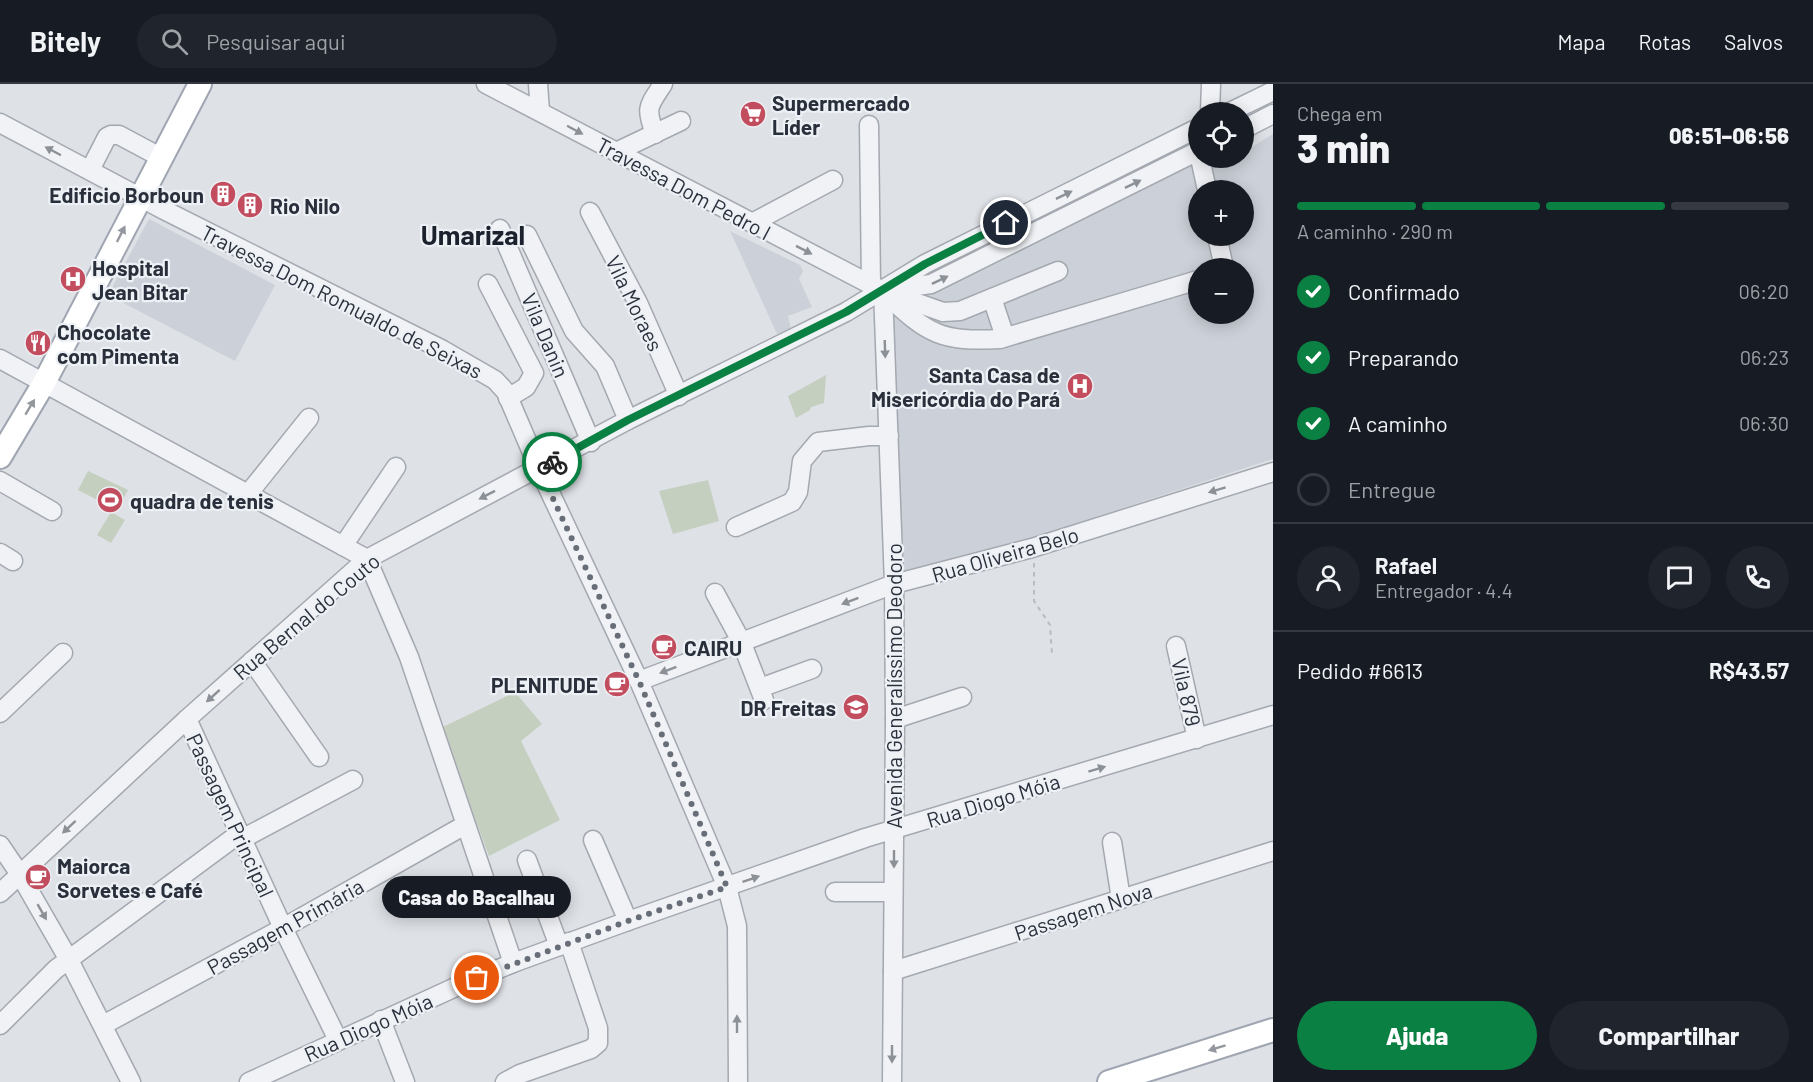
<!DOCTYPE html>
<html lang="pt">
<head>
<meta charset="utf-8">
<style>
  :root { --surface:#171b24; --page:#20242c; --text:#f1f3f6; --muted:#9ea1a6; --line:#363941; --accent:#0b8043 }
  body { margin:0; font-family:Barlow,sans-serif; background:var(--page); color:var(--text); height:100vh; display:flex; flex-direction:column; font-size:22px; white-space:nowrap }
  * { box-sizing:border-box; margin:0 }
  p { font-size:20px; color:var(--muted) }
  .icon { flex:none; width:33px; height:33px; fill:none; stroke:currentColor; stroke-width:2; stroke-linecap:round; stroke-linejoin:round }
  .map { position:relative; flex:1; overflow:hidden }
  .sheet { display:flex; flex-direction:column; background:var(--surface); width:540px }
  .sheet>* { flex:none }
  .controls { position:absolute; left:1188px; top:18px; display:grid; gap:12px }
  .controls a { display:grid; place-items:center; width:66px; height:66px; border-radius:50%; background:var(--surface); box-shadow:0 3px 15px #0003; font-size:30px }
  .pin { position:absolute; display:grid; place-items:center; width:51px; height:51px; color:#fff; margin:-26px; border:3px solid #fff; border-radius:50%; box-shadow:0 2px 6px #0007 }
  .courier { position:absolute; display:grid; place-items:center; width:60px; height:60px; margin:-30px; border:4px solid #0b8043; border-radius:50%; background:#fff; color:#222; box-shadow:0 2px 8px #0007 }
  .bubble { position:absolute; height:42px; border-radius:21px; background:var(--surface); box-shadow:0 3px 15px #0003; font-size:20px; font-weight:800; line-height:42px; text-align:center }
  .headline em { font-style:normal; font-weight:800 }
  .headline div { display:flex; flex-direction:column-reverse }
  .headline { display:flex; align-items:center; justify-content:space-between; height:102px; padding:0 24px }
  h1 { font-size:39px; font-weight:800; line-height:45px }
  .bar { display:grid; grid-template-columns:repeat(4,1fr); gap:9px 6px; align-content:center; height:72px; padding:0 24px }
  .bar i { height:8px; border-radius:4px; background:var(--line) }
  .bar .active { background:var(--accent) }
  .bar p { grid-column:span 4 }
  .line { display:flex; align-items:center; gap:15px; padding:0 24px; border-top:2px solid var(--line) }
  .line div { flex:1 }
  .round { display:grid; place-items:center; flex:none; width:63px; height:63px; border-radius:32px; background:var(--page) }
  ol { padding:0 24px; list-style:none }
  li { display:flex; align-items:center; gap:18px; height:66px }
  li p { margin-inline-start:auto }
  li .icon { padding:6px; border-radius:50%; background:var(--accent); color:#fff; stroke-width:4 }
  li:last-child { color:var(--muted) }
  li i { width:33px; height:33px; border:3px solid var(--line); border-radius:50% }
  .button { display:flex; gap:12px; margin-top:auto; padding:12px 24px }
  .button a { flex:1; height:69px; border-radius:36px; background:var(--accent); color:#fff; font-size:24px; font-weight:800; line-height:69px; text-align:center }
  .button a+a { background:var(--page); color:var(--text) }
  header { display:flex; align-items:center; gap:36px; box-sizing:border-box; height:84px; padding:0 30px; background:var(--surface); border-bottom:2px solid var(--line) }
  header strong { font-size:28px }
  nav { display:flex; gap:33px; margin-inline-start:auto; font-size:21px }
  .search { width:420px; height:54px; background:var(--page); display:flex; align-items:center; gap:15px; box-sizing:border-box; padding:0 21px; border-radius:33px; color:var(--muted); font-size:22px }
  main { display:flex; flex:1; min-height:0 }
  .map>svg:first-child { display:block }
  .built { fill:#ccd0d8; fill-rule:evenodd }
  .green { fill:#c4cfc0 }
  .lines { fill:none; stroke-linecap:round; stroke-linejoin:round }
  .minor-casing { stroke:#a4a8b0; stroke-width:21 }
  .major-casing { stroke:#9fa6b1; stroke-width:26 }
  .path { stroke:#b8bcc1; stroke-width:2; stroke-dasharray:4.5 4.5; stroke-linecap:butt }
  .minor { stroke:#f0f2f5; stroke-width:18 }
  .major { stroke:#fff; stroke-width:22 }
  .oneway { fill:#8c9198 }
  .oneway2 { fill:#94989e }
  .done { stroke:#686e78; stroke-width:6; stroke-dasharray:0 10.8 }
  .route { stroke:#0b8043; stroke-width:8 }
  .labels { text-anchor:middle; dominant-baseline:central; stroke-width:4.5; stroke-linejoin:round; paint-order:stroke }
  .poi-label { font-size:21px; font-weight:bold; fill:#29303c; stroke:#edf0f4; text-anchor:start }
  .street-label { font-size:21px; fill:#29303c; stroke:#edf0f4 }
  .district-label { font-size:27px; font-weight:bold; fill:#1b212d; stroke:#edf0f4 }
</style>
</head>
<body>
<header>
<strong>Bitely</strong>
<div class="search"><svg class="icon" aria-label="search" viewBox="0 0 24 24"><circle cx="10" cy="10" r="6"/><path d="M15 15l6 6"/></svg>Pesquisar aqui</div>
<nav><a>Mapa</a><a>Rotas</a><a>Salvos</a></nav>
</header>
<main>
<div class="map">
<svg width="1273" height="998" viewBox="0 0 1273 998">
  <rect width="100%" height="100%" fill="#dee1e6"/>
  <g class="built">
    <path d="M1273,50V375L1022,457L895,494L883,207L920,198L1198,74H1229L1230,76L1234,74H1244V68ZM1198,106H1244V152H1198ZM1198,184H1244V230H1198Z"/>
    <polygon points="149,135 275,201 235,277 108,211"/>
    <polygon points="730,147 800,181 803,187 799,195 812,223 788,232 791,245 777,250"/>
  </g>
  <g class="green">
    <polygon points="826,291 824,319 811,323 810,326 796,334 788,312"/>
    <polygon points="88,387 128,406 117,426 78,406"/>
    <polygon points="708,396 719,437 673,450 659,407"/>
    <polygon points="111,428 125,436 111,459 97,451"/>
    <polygon points="515,608 542,640 521,657 560,736 489,772 441,644"/>
  </g>
  <g class="lines">
    <defs>
      <g id="minor">
        <polyline points="486,0 883,207 943,228 960,227 1058,187"/>
        <polyline points="538,0 540,27"/>
        <polyline points="1210,28 1211,0"/>
        <polyline points="1230,28 1273,7"/>
        <polyline points="0,39 164,126 443,266 495,296 506,308 539,385 639,597 727,803 737,842 738,998"/>
        <polyline points="869,41 871,201"/>
        <polyline points="1244,45 1273,30"/>
        <path d="M655,50C645,23 648,23 663,0"/>
        <polyline points="616,68 681,37"/>
        <polyline points="1200,74 1207,106"/>
        <polyline points="90,86 107,53 111,51 119,51 162,74"/>
        <polyline points="590,128 638,219 679,312"/>
        <polyline points="752,139 833,96"/>
        <polyline points="500,145 591,358"/>
        <polyline points="527,151 574,247 605,282 628,336"/>
        <polyline points="1217,152 1223,179 1222,184"/>
        <polyline points="488,200 534,289 526,303 508,314"/>
        <polyline points="888,206 931,200 1198,67"/>
        <polyline points="883,207 894,500 895,635 892,998"/>
        <path d="M886,210C928,251 942,258 1000,255L1198,196"/>
        <polyline points="992,214 1005,253"/>
        <polyline points="0,275 367,475 409,573 513,879"/>
        <polyline points="0,397 52,427"/>
        <polyline points="248,410 309,334"/>
        <polyline points="736,443 792,418 798,408 802,377 818,358 869,352 889,352"/>
        <polyline points="343,462 396,383"/>
        <polyline points="0,469 13,477"/>
        <polyline points="715,509 741,557 764,616"/>
        <polyline points="1176,562 1197,655"/>
        <polyline points="252,577 319,673"/>
        <polyline points="639,597 894,500 1032,464 1273,388"/>
        <polyline points="760,604 812,585"/>
        <polyline points="0,629 63,569"/>
        <polyline points="187,635 283,844 338,956"/>
        <polyline points="895,635 962,613"/>
        <polyline points="242,755 353,696"/>
        <polyline points="593,756 628,837"/>
        <polyline points="1112,758 1121,815"/>
        <polyline points="0,761 19,789 69,876 131,998"/>
        <polyline points="527,776 559,862"/>
        <polyline points="835,808 893,808"/>
        <polyline points="0,809 187,635 367,475 628,336 846,228 925,180 1198,44"/>
        <polyline points="893,887 1273,767"/>
        <polyline points="381,936 405,998"/>
        <polyline points="0,941 56,885 240,749"/>
        <polyline points="103,941 283,844 465,741"/>
        <polyline points="249,998 460,901 513,879 628,837 865,754 1273,631"/>
        <polyline points="505,998 520,990 591,965 598,959 598,944 569,858"/>
      </g>
      <g id="major">
        <polyline points="0,373 44,299 200,0"/>
        <polyline points="1109,998 1273,946"/>
      </g>
    </defs>
    <use href="#minor" class="minor-casing"/>
    <use href="#major" class="major-casing"/>
    <polyline class="path" points="1034,479 1034,517 1050,541 1052,570"/>
    <use href="#minor" class="minor"/>
    <use href="#major" class="major"/>
  </g>
  <defs><path id="oneway-solid" d="M-6-.8H1V-3.2L6.5 0L1 3.2V.8H-6Z" transform="scale(1.5)"/></defs>
  <g class="oneway">
    <use href="#oneway-solid" transform="translate(575 46) rotate(28)"/>
    <use href="#oneway-solid" transform="translate(53 67) rotate(-152)"/>
    <use href="#oneway-solid" transform="translate(1133 100) rotate(-26)"/>
    <use href="#oneway-solid" transform="translate(1064 111) rotate(-26)"/>
    <use href="#oneway-solid" transform="translate(804 166) rotate(27)"/>
    <use href="#oneway-solid" transform="translate(940 196) rotate(-26)"/>
    <use href="#oneway-solid" transform="translate(885 265) rotate(88)"/>
    <use href="#oneway-solid" transform="translate(1217 406) rotate(163)"/>
    <use href="#oneway-solid" transform="translate(487 411) rotate(153)"/>
    <use href="#oneway-solid" transform="translate(850 517) rotate(159)"/>
    <use href="#oneway-solid" transform="translate(668 586) rotate(159)"/>
    <use href="#oneway-solid" transform="translate(213 612) rotate(138)"/>
    <use href="#oneway-solid" transform="translate(1097 685) rotate(-17)"/>
    <use href="#oneway-solid" transform="translate(69 743) rotate(137)"/>
    <use href="#oneway-solid" transform="translate(894 775) rotate(90)"/>
    <use href="#oneway-solid" transform="translate(751 795) rotate(-19)"/>
    <use href="#oneway-solid" transform="translate(42 828) rotate(60)"/>
    <use href="#oneway-solid" transform="translate(737 940) rotate(-90)"/>
    <use href="#oneway-solid" transform="translate(892 970) rotate(90)"/>
  </g>
  <g class="oneway2">
    <use href="#oneway-solid" transform="translate(121 150) rotate(-63)"/>
    <use href="#oneway-solid" transform="translate(30 323) rotate(-59)"/>
    <use href="#oneway-solid" transform="translate(1217 964) rotate(163)"/>
  </g>
  <g class="lines">
    <polyline class="done" points="477,894 628,837 727,803 639,597 539,385 552,378"/>
    <polyline class="route" points="552,378 628,336 846,228 925,180 1006,139"/>
  </g>
  <defs>
    <symbol id="supermarket-disc" viewBox="-11 -11 22 22"><circle r="9.5" fill="#c24d5e" stroke="#edf0f4"/><path d="M-6-5.5h2.5l.6 2H6L4.5 2H-2.5L-4.4-4H-6ZM-1.5 3.2a1.3 1.3 0 1 0 .1 0ZM3 3.2a1.3 1.3 0 1 0 .1 0Z" fill="#fff"/></symbol>
    <symbol id="building-disc" viewBox="-11 -11 22 22"><circle r="9.5" fill="#c24d5e" stroke="#edf0f4"/><path d="M-4-6H4V6H1V3H-1V6H-4ZM-2.5-4.3h1.7v1.8h-1.7ZM.8-4.3h1.7v1.8H.8ZM-2.5-1h1.7V.8h-1.7ZM.8-1h1.7V.8H.8Z" fill="#fff"/></symbol>
    <symbol id="hospital-disc" viewBox="-11 -11 22 22"><circle r="9.5" fill="#c24d5e" stroke="#edf0f4"/><path d="M-5-5h3v3.5h4V-5h3V5h-3V1.5h-4V5h-3Z" fill="#fff"/></symbol>
    <symbol id="restaurant-disc" viewBox="-11 -11 22 22"><circle r="9.5" fill="#c24d5e" stroke="#edf0f4"/><path d="M-5-6h1v4h1v-4h1v4h1v-4h1v5L-1.5 .5V6h-2V.5L-5-1ZM5-6V6H3V1.5H1.5Q1.5-4 5-6Z" fill="#fff"/></symbol>
    <symbol id="stadium-disc" viewBox="-11 -11 22 22"><circle r="9.5" fill="#c24d5e" stroke="#edf0f4"/><path d="M0-5a6.5 5 0 1 0 0 10a6.5 5 0 1 0 0-10ZM-3.5-1.8h7v3.6h-7Z" fill="#fff"/></symbol>
    <symbol id="cafe-disc" viewBox="-11 -11 22 22"><circle r="9.5" fill="#c24d5e" stroke="#edf0f4"/><path d="M-5.5-4.5H6V0H3Q3 3.5 0 3.5H-2.5Q-5.5 3.5-5.5 0ZM3-3.2v2h1.7v-2ZM-6 4.5H4V6H-6Z" fill="#fff"/></symbol>
    <symbol id="school-disc" viewBox="-11 -11 22 22"><circle r="9.5" fill="#c24d5e" stroke="#edf0f4"/><path d="M0-5L7-2L0 1L-7-2ZM-4 1L0 2.5L4 1V4Q0 6-4 4Z" fill="#fff"/></symbol>
  </defs>
  <g fill-rule="evenodd">
    <use href="#supermarket-disc" x="738" y="15" width="30" height="30"/>
    <use href="#building-disc" x="208" y="95" width="30" height="30"/>
    <use href="#building-disc" x="235" y="106" width="30" height="30"/>
    <use href="#hospital-disc" x="58" y="180" width="30" height="30"/>
    <use href="#restaurant-disc" x="23" y="244" width="30" height="30"/>
    <use href="#hospital-disc" x="1065" y="287" width="30" height="30"/>
    <use href="#stadium-disc" x="95" y="401" width="30" height="30"/>
    <use href="#cafe-disc" x="649" y="548" width="30" height="30"/>
    <use href="#cafe-disc" x="602" y="585" width="30" height="30"/>
    <use href="#school-disc" x="841" y="608" width="30" height="30"/>
    <use href="#cafe-disc" x="23" y="778" width="30" height="30"/>
  </g>
  <g class="labels">
    <g class="poi-label">
      <text x="772" y="18">Supermercado<tspan x="772" dy="24">Líder</tspan></text>
      <text x="204" y="110" text-anchor="end">Edificio Borboun</text>
      <text x="270" y="121">Rio Nilo</text>
      <text x="92" y="183">Hospital<tspan x="92" dy="24">Jean Bitar</tspan></text>
      <text x="57" y="247">Chocolate<tspan x="57" dy="24">com Pimenta</tspan></text>
      <text x="1060" y="290" text-anchor="end">Santa Casa de<tspan x="1060" dy="24">Misericórdia do Pará</tspan></text>
      <text x="130" y="416">quadra de tenis</text>
      <text x="684" y="563">CAIRU</text>
      <text x="598" y="600" text-anchor="end">PLENITUDE</text>
      <text x="836" y="623" text-anchor="end">DR Freitas</text>
      <text x="57" y="781">Maiorca<tspan x="57" dy="24">Sorvetes e Café</tspan></text>
    </g>
    <g class="street-label">
      <text transform="translate(684 104) rotate(28)">Travessa Dom Pedro I</text>
      <text transform="translate(342 217) rotate(27)">Travessa Dom Romualdo de Seixas</text>
      <text transform="translate(635 219) rotate(64)">Vila Moraes</text>
      <text transform="translate(546 251) rotate(67)">Vila Danin</text>
      <text transform="translate(1005 470) rotate(-16)">Rua Oliveira Belo</text>
      <text transform="translate(306 532) rotate(-40)">Rua Bernal do Couto</text>
      <text transform="translate(893 602) rotate(-90)">Avenida Generalíssimo Deodoro</text>
      <text transform="translate(1187 608) rotate(77)">Vila 879</text>
      <text transform="translate(993 716) rotate(-17)">Rua Diogo Móia</text>
      <text transform="translate(231 731) rotate(65)">Passagem Principal</text>
      <text transform="translate(1083 827) rotate(-18)">Passagem Nova</text>
      <text transform="translate(285 842) rotate(-29)">Passagem Primária</text>
      <text transform="translate(368 943) rotate(-24)">Rua Diogo Móia</text>
    </g>
    <g class="district-label">
      <text x="473" y="150">Umarizal</text>
    </g>
  </g>
</svg>
<div class="controls">
<a><svg class="icon" aria-label="locate" viewBox="0 0 24 24"><circle cx="12" cy="12" r="6"/><path d="M12 2v4M12 18v4M2 12h4M18 12h4"/></svg></a>
<a>+</a>
<a>−</a>
</div>
<div class="pin" style="left:477px;top:894px;background:#ea580c"><svg class="icon" aria-label="bag" viewBox="0 0 24 24"><path d="M5 8h14l-1 12H6zM9 8a3 3 0 0 1 6 0"/></svg></div>
<div class="pin" style="left:1006px;top:139px;background:#1f2937"><svg class="icon" aria-label="home" viewBox="0 0 24 24"><path d="M3 11l9-7 9 7M6 9v11h12V9"/></svg></div>
<div class="courier" style="left:552px;top:378px"><svg class="icon" aria-label="bike" viewBox="0 0 24 24"><circle cx="6" cy="16" r="4"/><circle cx="18" cy="16" r="4"/><path d="M6 16l4-8h5l3 8M10 8l3 8H6M13 5h3"/></svg></div>
<div class="bubble" style="left:382px;top:792px;width:189px">Casa do Bacalhau</div>
</div>
<section class="sheet">
<div class="headline"><div><h1>3 min</h1><p>Chega em</p></div><em>06:51–06:56</em></div>
<div class="bar"><i class="active"></i><i class="active"></i><i class="active"></i><i></i><p>A caminho · 290 m</p></div>
<ol>
<li><svg class="icon" aria-label="check" viewBox="0 0 24 24"><path d="M5 12l5 5 9-10"/></svg>Confirmado<p>06:20</p></li>
<li><svg class="icon" aria-label="check" viewBox="0 0 24 24"><path d="M5 12l5 5 9-10"/></svg>Preparando<p>06:23</p></li>
<li><svg class="icon" aria-label="check" viewBox="0 0 24 24"><path d="M5 12l5 5 9-10"/></svg>A caminho<p>06:30</p></li>
<li><i></i>Entregue</li>
</ol>
<div class="line" style="height:108px"><a class="round"><svg class="icon" aria-label="person" viewBox="0 0 24 24"><circle cx="12" cy="8" r="4"/><path d="M4 21q1-7 8-7t8 7"/></svg></a><div><b>Rafael</b><p>Entregador · 4.4</p></div><a class="round"><svg class="icon" aria-label="chat" viewBox="0 0 24 24"><path d="M4 5h16v11H9l-5 4z"/></svg></a><a class="round"><svg class="icon" aria-label="phone" viewBox="0 0 24 24"><path d="M5 4h4l2 5-3 2q2 4 5 5l2-3 5 2v4C11 20 4 13 5 4z"/></svg></a></div>
<div class="line" style="height:78px"><div>Pedido #6613</div><b>R$43.57</b></div>
<div class="button"><a>Ajuda</a><a>Compartilhar</a></div>
</section>
</main>
</body>
</html>
